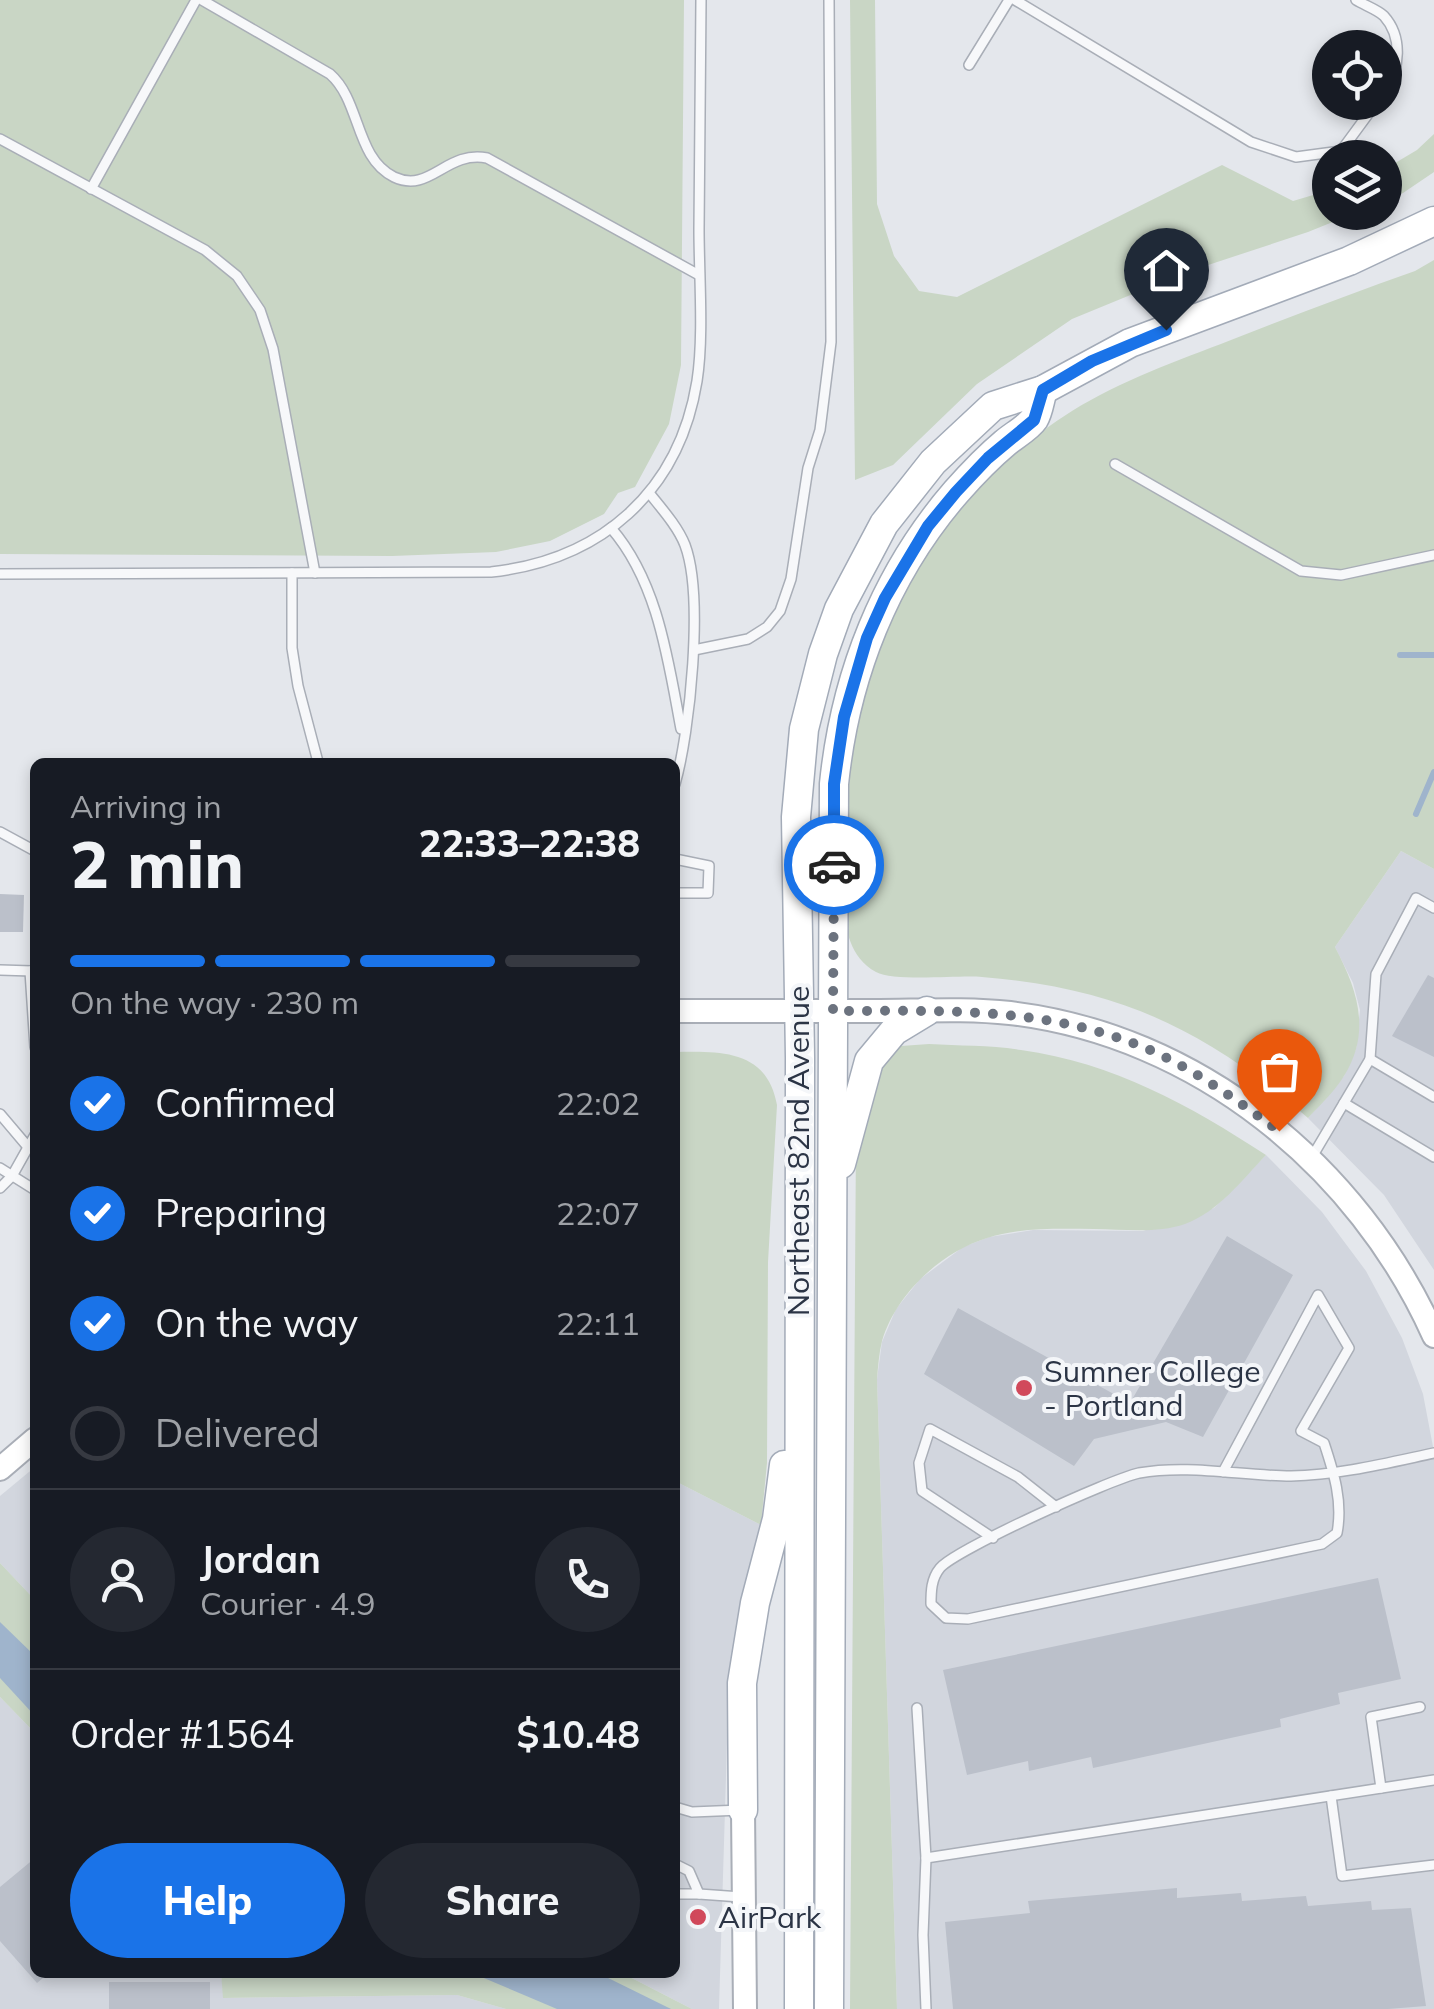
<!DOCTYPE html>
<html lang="en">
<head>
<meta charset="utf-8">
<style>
  :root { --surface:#171b24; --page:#242831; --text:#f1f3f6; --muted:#9ea1a6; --line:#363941; --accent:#1a73e8 }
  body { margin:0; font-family:Mulish,sans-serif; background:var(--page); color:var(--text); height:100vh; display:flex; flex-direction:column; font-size:38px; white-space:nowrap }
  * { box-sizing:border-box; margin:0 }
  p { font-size:32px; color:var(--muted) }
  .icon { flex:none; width:55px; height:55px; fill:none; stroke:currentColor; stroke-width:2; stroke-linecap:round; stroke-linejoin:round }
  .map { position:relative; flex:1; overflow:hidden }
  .drawer { position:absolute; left:30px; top:758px; width:650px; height:1220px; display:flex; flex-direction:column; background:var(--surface); border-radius:15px; box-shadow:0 5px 15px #0003 }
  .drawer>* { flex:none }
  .controls { position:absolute; left:1312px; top:30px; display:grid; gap:20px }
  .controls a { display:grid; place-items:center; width:90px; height:90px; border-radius:50%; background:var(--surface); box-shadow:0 5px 15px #0003; font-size:50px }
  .pin { position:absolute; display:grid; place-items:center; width:85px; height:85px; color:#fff; margin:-102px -42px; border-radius:50% 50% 50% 0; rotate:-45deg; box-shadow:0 0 10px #0007 }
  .pin .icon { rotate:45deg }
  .courier { position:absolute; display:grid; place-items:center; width:100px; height:100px; margin:-50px; border:8px solid #1a73e8; border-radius:50%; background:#fff; color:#222; box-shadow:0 2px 12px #0007 }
  .overview em { font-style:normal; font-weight:800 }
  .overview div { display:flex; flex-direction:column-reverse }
  .overview { display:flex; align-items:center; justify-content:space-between; height:170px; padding:0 40px }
  h1 { font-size:65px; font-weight:800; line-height:75px }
  .bar { display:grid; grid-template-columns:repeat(4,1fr); gap:15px 10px; align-content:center; height:120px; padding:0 40px }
  .bar i { height:12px; border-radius:8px; background:var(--line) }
  .bar .active { background:var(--accent) }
  .bar p { grid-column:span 4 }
  .line { display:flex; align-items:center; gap:25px; padding:0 40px; border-top:2px solid var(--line) }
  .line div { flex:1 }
  .round { display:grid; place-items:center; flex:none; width:105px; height:105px; border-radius:52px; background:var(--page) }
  ol { padding:0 40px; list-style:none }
  li { display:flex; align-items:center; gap:30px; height:110px }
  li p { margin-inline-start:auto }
  li .icon { padding:10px; border-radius:50%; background:var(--accent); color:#fff; stroke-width:4 }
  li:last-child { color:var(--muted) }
  li i { width:55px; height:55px; border:5px solid var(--line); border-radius:50% }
  .action { display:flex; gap:20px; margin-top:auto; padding:20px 40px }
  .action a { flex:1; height:115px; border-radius:60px; background:var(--accent); color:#fff; font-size:40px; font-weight:800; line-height:115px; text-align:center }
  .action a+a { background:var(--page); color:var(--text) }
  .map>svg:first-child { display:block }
  .built { fill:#d2d6de }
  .green { fill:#c9d6c5 }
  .water { fill:#9fb4cc }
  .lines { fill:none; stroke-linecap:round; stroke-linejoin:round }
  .stream { stroke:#9fb4cc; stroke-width:6 }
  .building { fill:#bbc0ca }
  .lane-casing { stroke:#a9aeb7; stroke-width:12 }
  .secondary-casing { stroke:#a9aeb7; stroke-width:26 }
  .primary-casing { stroke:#a3abb8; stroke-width:31 }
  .lane { stroke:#f7f8fa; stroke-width:9 }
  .secondary { stroke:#fff; stroke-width:22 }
  .primary { stroke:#fff; stroke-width:28 }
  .done { stroke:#6c737f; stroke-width:10; stroke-dasharray:0 18 }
  .route { stroke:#1a73e8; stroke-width:12 }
  .poi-dot { fill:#d1495b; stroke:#f4f6f9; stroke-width:4 }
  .labels { text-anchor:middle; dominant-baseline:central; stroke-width:8; stroke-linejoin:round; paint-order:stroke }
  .street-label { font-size:30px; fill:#2b3445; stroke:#f4f6f9 }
  .poi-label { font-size:30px; fill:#2b3445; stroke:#f4f6f9; text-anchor:start }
</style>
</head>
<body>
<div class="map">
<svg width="1434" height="2009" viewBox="0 0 1434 2009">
  <rect width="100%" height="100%" fill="#e4e7ec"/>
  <g class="built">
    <polygon points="1401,851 1434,869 1434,1270 1384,1195 1308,1118 1344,1076 1356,1049 1360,1010 1353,983 1335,947"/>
    <polygon points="1266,1155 1322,1212 1366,1271 1402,1338 1423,1394 1434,1452 1434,2009 897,2009 877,1379 882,1342 896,1309 920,1279 963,1247 989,1237 1033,1230 1143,1231 1214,1208"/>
    <polygon points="35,1467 35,1600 0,1563 0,1496"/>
    <polygon points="675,1481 761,1525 729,1677 719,2009 692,2009 622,1973 675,1972"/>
    <polygon points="0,1697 35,1733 35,1972 221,1973 224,1998 457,1995 506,2009 0,2009"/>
  </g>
  <g class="green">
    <polygon points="0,0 684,0 681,365 669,424 635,487 618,493 604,514 550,541 496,552 392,556 0,554"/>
    <polygon points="850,0 875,0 877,204 894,256 919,291 957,297 1222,165 1293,201 1330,190 1330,212 1355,213 1308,232 1184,273 1072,319 977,384 893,465 855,480"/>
    <polygon points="1434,134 1434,172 1403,193 1385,200 1385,169 1417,150"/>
    <path d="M1434,260V869L1401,851L1335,947C1357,989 1372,1031 1344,1076C1335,1091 1320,1105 1308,1118C1204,1029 1119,988 982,977C958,975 894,982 876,972C830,946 847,877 848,833C850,791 847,745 858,704C891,586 968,476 1072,411C1122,380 1177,361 1231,340C1292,316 1353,293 1415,271Z"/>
    <path d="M929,1044C960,1046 991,1045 1021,1050C1114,1063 1189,1105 1266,1155C1242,1180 1218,1212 1185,1224C1156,1234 1123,1229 1094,1229C1059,1229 1020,1227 987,1238C941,1252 896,1294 882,1341C879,1353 878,1367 877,1379L897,2009H850L856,1138L887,1053L901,1046Z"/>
    <path d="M675,1052C722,1051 767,1050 777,1105L768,1262L767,1463L761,1525L675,1481Z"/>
    <polygon points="0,1563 35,1600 35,1733 0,1697"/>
    <polygon points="221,1973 622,1973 692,2009 506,2009 457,1995 223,1998"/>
  </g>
  <g class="water">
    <polygon points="0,1622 35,1656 35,1716 0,1678"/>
    <polygon points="472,1973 598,1973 671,2009 557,2009"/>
  </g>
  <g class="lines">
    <g class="stream">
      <polyline points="1400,655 1434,655"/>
      <polyline points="1416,814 1434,772"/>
    </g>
  </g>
  <g class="building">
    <polygon points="0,894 24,895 23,932 0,932"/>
    <polygon points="1428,975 1434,978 1434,1057 1392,1036"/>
    <polygon points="1227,1236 1293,1275 1203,1437 1166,1422 1094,1439 1074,1466 924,1374 958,1308 1130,1403"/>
    <polygon points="1378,1578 1401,1679 1338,1693 1340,1704 1280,1719 1281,1727 1093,1768 1091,1757 1029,1771 1028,1761 967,1775 943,1670"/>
    <polygon points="35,1858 35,1972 50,1972 37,1983 0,1941 0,1887"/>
    <polygon points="1177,1888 1177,1898 1241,1893 1242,1901 1306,1896 1308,1906 1371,1901 1372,1910 1411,1908 1426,2006 1388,2009 953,2009 945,1922 1030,1913 1028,1901"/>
    <rect x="109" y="1982" width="101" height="27"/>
  </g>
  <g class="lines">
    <defs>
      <g id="lane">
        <path d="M202,0L330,74C361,101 355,158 394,177C430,194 446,150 487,158L699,275"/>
        <polyline points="1015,0 1251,142 1296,157 1341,151 1377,102"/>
        <path d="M1356,0C1364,5 1378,10 1384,16C1403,37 1400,70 1385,91"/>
        <polyline points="969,65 1009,0"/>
        <polyline points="0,139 205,250 237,276 260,310 273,349 315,573"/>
        <polyline points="91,189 196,0"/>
        <polyline points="1115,464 1301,571 1341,575 1434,555"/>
        <path d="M650,494C662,509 678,527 685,545C704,596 690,732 675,784"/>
        <path d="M611,528C658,582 668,660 681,729"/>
        <polyline points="292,573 292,648 298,686 318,762"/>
        <path d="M0,574L491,572C601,560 679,492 697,381C704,336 699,276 699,229C700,153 700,76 701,0"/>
        <polyline points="694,650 748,639 767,627 780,611 791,579 808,468 820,430 831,342 829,0"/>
        <polyline points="0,832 35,851"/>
        <polyline points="675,859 709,866 708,893 675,893"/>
        <polyline points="0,970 32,971"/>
        <polyline points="30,971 35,1047"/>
        <polyline points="1370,1059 1376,974 1416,898 1434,908"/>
        <polyline points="1344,1103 1434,1157"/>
        <polyline points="0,1114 28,1147"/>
        <polyline points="1312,1157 1370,1059 1434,1097"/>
        <polyline points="0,1168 35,1190"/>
        <polyline points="0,1188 12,1176 35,1135"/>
        <path d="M1223,1472L1318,1295L1349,1348L1301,1431L1324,1443C1334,1473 1343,1502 1337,1533L1322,1544L968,1619L946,1618L931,1604C931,1592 931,1579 940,1568C955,1550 1111,1479 1139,1473C1189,1464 1241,1476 1291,1476C1339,1475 1387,1463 1434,1453"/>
        <polyline points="993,1538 922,1491 919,1463 930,1429 1018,1477 1056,1507"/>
        <polyline points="917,1708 926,1858 1434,1780"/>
        <polyline points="1381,1788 1371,1717 1420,1707"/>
        <polyline points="1331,1796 1342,1876 1434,1865"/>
        <polyline points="675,1807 692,1812 741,1810"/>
        <polyline points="675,1864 689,1871 699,1894 675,1894"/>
        <polyline points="699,1894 741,1897"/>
        <polyline points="926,2009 923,1935 926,1858"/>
      </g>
      <g id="secondary">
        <path d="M675,1011C741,1011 807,1011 873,1011C919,1011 965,1008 1010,1013C1197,1035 1358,1166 1434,1336"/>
        <polyline points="0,1469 35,1439"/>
        <polyline points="743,1810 745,2009"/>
      </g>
      <g id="primary">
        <polyline points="841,1164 869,1061 894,1031 927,1011"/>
        <polyline points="743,1810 742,1683 755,1603 777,1519 784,1465"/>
        <polyline points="799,2009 800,1057 796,817 804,729 823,654 839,609 884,524 933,462 993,406 1043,390 1130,343 1349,261 1434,221"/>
        <path d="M829,2009L834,784C845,676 885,574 956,492C971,475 987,458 1005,443C1013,436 1028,428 1034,419C1039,411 1040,398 1043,390"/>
      </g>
    </defs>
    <use href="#lane" class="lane-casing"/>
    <use href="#secondary" class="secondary-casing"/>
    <use href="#primary" class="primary-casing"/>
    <use href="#lane" class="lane"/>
    <use href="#secondary" class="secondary"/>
    <use href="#primary" class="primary"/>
  </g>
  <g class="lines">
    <path class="done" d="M834,865L833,1011C938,1011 1043,1006 1143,1047C1193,1068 1236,1100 1279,1131"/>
    <polyline class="route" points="834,865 834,784 844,717 867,638 885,598 928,526 956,492 988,458 1034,420 1043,390 1092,361 1166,330"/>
  </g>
  <g class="poi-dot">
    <circle cx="1024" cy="1388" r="10"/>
    <circle cx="698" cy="1917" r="10"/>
  </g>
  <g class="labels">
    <g class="street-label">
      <text transform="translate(798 1151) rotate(-90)">Northeast 82nd Avenue</text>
    </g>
    <g class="poi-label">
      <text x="1044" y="1371">Sumner College<tspan x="1044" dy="34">- Portland</tspan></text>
      <text x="718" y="1917">AirPark</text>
    </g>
  </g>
</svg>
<div class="controls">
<a><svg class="icon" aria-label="locate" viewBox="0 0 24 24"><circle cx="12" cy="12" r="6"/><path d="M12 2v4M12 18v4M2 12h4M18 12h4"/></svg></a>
<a><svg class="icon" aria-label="layers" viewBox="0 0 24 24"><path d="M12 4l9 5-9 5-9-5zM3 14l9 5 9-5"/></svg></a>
</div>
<div class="pin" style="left:1279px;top:1131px;background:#ea580c"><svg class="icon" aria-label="bag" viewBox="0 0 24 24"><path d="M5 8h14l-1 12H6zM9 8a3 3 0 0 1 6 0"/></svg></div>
<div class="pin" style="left:1166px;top:330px;background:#1f2937"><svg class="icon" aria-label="home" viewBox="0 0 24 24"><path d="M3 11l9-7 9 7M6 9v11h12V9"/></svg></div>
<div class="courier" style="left:834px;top:865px"><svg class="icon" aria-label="car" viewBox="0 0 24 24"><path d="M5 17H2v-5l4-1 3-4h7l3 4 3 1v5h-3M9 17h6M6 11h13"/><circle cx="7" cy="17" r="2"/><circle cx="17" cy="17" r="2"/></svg></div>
<section class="drawer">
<div class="overview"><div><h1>2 min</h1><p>Arriving in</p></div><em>22:33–22:38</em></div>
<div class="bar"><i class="active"></i><i class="active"></i><i class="active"></i><i></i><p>On the way · 230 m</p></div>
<ol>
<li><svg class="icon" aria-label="check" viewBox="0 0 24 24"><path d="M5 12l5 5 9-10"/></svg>Confirmed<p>22:02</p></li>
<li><svg class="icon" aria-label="check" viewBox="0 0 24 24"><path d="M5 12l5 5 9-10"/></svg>Preparing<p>22:07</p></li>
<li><svg class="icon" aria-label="check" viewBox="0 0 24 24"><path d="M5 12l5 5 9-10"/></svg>On the way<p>22:11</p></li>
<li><i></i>Delivered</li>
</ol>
<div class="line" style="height:180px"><a class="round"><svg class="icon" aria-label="person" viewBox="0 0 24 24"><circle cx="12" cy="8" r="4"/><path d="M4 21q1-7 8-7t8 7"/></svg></a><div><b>Jordan</b><p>Courier · 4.9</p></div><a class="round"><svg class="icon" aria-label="phone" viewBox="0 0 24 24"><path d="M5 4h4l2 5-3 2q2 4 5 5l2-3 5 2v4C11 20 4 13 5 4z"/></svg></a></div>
<div class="line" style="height:130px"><div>Order #1564</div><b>$10.48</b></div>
<div class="action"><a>Help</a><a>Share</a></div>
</section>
</div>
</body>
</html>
